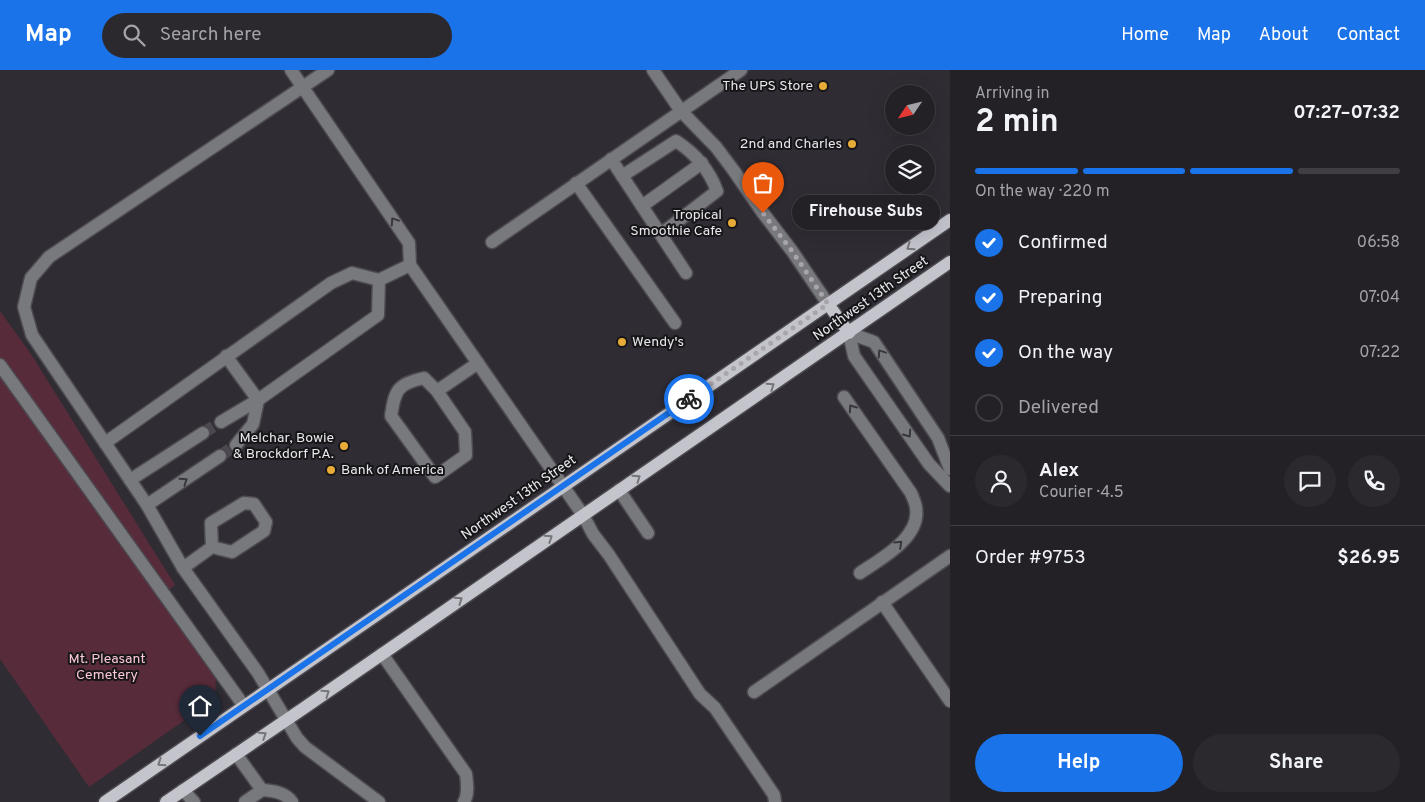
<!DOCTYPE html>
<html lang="en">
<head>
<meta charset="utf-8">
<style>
  :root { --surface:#232126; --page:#2b292e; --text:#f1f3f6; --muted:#a3a3a7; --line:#403e43; --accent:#1a73e8 }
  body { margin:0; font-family:Overpass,sans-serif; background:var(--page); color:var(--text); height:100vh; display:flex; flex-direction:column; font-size:19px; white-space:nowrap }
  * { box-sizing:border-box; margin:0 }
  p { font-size:16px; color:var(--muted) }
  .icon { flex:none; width:28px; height:28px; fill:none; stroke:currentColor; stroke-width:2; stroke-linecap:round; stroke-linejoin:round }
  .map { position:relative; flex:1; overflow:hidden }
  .panel { display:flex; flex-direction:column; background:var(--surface); width:475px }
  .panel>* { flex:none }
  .needle { width:32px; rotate:235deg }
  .tools { position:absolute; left:885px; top:15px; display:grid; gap:10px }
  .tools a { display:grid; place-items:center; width:50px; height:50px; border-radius:50%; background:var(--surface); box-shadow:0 5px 20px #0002,0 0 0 1px var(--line); font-size:25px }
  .pin { position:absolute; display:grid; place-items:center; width:42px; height:42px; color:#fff; margin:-51px -21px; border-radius:50% 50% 50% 0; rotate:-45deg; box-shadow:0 0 5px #0007 }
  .pin .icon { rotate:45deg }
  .courier { position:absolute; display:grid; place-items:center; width:50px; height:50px; margin:-25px; border:4px solid #1a73e8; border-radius:50%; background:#fff; color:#222; box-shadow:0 1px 6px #0007 }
  .bubble { position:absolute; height:35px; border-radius:18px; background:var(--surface); box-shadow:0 5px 20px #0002,0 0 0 1px var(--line); font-size:16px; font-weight:700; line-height:35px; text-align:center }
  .head em { font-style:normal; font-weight:700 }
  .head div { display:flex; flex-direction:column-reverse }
  .head { display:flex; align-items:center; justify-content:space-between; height:85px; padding:0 25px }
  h1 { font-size:32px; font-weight:700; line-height:38px }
  .bar { display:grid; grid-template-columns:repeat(4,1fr); gap:8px 5px; align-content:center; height:60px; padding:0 25px }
  .bar i { height:6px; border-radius:4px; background:var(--line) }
  .bar .selected { background:var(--accent) }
  .bar p { grid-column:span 4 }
  .line { display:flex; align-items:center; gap:12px; padding:0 25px; border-top:1px solid var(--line) }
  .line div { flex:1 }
  .round { display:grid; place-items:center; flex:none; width:52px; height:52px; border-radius:26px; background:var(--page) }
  ol { padding:0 25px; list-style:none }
  li { display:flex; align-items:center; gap:15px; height:55px }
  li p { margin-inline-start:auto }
  li .icon { padding:5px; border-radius:50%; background:var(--accent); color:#fff; stroke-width:4 }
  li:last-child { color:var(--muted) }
  li i { width:28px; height:28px; border:2px solid var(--line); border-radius:50% }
  .action { display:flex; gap:10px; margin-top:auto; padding:10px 25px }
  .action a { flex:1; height:58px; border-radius:30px; background:var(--accent); color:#fff; font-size:20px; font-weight:700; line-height:58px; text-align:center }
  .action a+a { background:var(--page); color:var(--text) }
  header { display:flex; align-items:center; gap:30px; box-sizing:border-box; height:70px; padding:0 25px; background:var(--accent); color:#fff }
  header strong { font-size:24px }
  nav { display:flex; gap:28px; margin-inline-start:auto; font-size:18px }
  .search { width:350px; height:45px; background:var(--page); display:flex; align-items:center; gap:12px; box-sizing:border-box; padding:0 18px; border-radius:28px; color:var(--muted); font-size:19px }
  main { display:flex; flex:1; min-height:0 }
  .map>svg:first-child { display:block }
  .green { fill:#572b3a }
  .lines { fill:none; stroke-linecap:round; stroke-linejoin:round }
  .minor-tunnel { stroke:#4b484f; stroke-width:12; stroke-dasharray:12 6; stroke-linecap:butt }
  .minor-casing { stroke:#4d4a51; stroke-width:15 }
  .major-casing { stroke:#4d4a51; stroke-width:15 }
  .minor { stroke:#78797d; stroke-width:12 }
  .major { stroke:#c3c4cc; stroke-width:12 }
  .oneway { stroke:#38383b }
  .oneway2 { stroke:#75757b }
  .done { stroke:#a8a6ab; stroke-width:5; stroke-dasharray:0 9 }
  .route { stroke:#1a73e8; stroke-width:6 }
  .poi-dot { fill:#e7ac37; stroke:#161518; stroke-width:2 }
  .labels { text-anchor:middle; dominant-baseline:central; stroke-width:4; stroke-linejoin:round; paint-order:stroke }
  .poi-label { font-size:14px; fill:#e9e7ec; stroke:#161518; text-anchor:end }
  .street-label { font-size:14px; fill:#e9e7ec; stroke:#161518 }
  .park-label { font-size:14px; fill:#fcc7d6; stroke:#161518 }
</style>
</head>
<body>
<header>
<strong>Map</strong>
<div class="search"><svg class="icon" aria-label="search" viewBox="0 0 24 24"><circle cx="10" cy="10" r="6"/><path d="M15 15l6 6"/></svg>Search here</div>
<nav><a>Home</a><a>Map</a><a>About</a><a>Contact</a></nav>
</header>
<main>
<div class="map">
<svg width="950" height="732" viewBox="0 0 950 732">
  <rect width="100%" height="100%" fill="#2f2c33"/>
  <polygon class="green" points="0,241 31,284 175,515 160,527 216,604 215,629 89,717 0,589"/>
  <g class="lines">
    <g class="minor-tunnel">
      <polyline points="203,363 221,352"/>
      <polyline points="220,386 236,375"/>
    </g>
    <defs>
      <g id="minor">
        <polyline points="291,0 409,173 410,195 583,445 593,464 609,485 700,624 715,638 774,725 775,732"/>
        <polyline points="328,0 49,187 31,208 24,237 32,265 147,435 183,498 258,603 297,668 305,677 379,732"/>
        <polyline points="653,0 681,41 716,77 734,101 763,143 792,181 828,234"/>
        <polyline points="611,89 686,203"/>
        <path d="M622,106L676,71C696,84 709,99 717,121L661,164"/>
        <polyline points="576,113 675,253"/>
        <polyline points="642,136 702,93"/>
        <polyline points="492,172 741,0"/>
        <polyline points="849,263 854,286 929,394 950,416"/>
        <polyline points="849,263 874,272 938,368 950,399"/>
        <polyline points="226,286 258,330 378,245 379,210"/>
        <polyline points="0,295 244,636"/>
        <path d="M437,321L465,362L466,385L435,407L391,346C395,320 397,314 424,308L437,321L478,293"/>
        <path d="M844,327L911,423C913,428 916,434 916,438C921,468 880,489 860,503"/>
        <polyline points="221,352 258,330"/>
        <polyline points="105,373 331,213 352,203 379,210 410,195"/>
        <polyline points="236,375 253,354 258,330"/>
        <polyline points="130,410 203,363"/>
        <polyline points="619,420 648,463"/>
        <polyline points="147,435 220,386"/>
        <polyline points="183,498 212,477 232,482 264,461 266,452 254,434 244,433 211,453 212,477"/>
        <polyline points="882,532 950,631"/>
        <path d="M382,584L466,704C467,713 469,724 464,732"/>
        <polyline points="754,622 950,486"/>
        <path d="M236,684L262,720C273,721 285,722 292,732"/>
        <polyline points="183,720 194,732"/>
        <polyline points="245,732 262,720"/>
      </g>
      <g id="major">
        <polyline points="828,234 849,263"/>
        <polyline points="105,732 950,150"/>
        <polyline points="166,732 304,638 950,192"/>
      </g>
    </defs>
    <use href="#minor" class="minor-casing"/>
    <use href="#major" class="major-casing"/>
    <use href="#minor" class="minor"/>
    <use href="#major" class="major"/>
  </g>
  <defs><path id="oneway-chevron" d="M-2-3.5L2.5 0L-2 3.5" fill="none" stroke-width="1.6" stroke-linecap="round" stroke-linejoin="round" transform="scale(1.25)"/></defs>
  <g class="oneway">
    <use href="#oneway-chevron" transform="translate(394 151) rotate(-124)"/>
    <use href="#oneway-chevron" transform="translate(881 283) rotate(-124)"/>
    <use href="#oneway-chevron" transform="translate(852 338) rotate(-125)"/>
    <use href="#oneway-chevron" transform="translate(908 364) rotate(55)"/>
    <use href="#oneway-chevron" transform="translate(184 411) rotate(-35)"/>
    <use href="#oneway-chevron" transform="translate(899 474) rotate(-43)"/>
  </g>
  <g class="oneway2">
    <use href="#oneway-chevron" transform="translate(910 177) rotate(145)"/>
    <use href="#oneway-chevron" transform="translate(771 316) rotate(-34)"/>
    <use href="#oneway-chevron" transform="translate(637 408) rotate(-35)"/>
    <use href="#oneway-chevron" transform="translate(549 468) rotate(-34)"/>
    <use href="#oneway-chevron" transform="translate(459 530) rotate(-35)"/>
    <use href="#oneway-chevron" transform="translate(326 623) rotate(-35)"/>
    <use href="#oneway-chevron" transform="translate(263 665) rotate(-33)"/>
    <use href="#oneway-chevron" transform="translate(161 693) rotate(145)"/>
  </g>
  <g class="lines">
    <polyline class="done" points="689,329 828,234 792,181 763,143"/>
    <polyline class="route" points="200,666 689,329"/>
  </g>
  <g class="poi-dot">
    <circle cx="823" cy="16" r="5"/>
    <circle cx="852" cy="74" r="5"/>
    <circle cx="732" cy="153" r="5"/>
    <circle cx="622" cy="272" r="5"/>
    <circle cx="344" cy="376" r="5"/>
    <circle cx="331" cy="400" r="5"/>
  </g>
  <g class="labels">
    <g class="poi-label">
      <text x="813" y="16">The UPS Store</text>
      <text x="842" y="74">2nd and Charles</text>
      <text x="722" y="145">Tropical<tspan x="722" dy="16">Smoothie Cafe</tspan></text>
      <text x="632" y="272" text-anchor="start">Wendy's</text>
      <text x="334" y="368">Melchar, Bowie<tspan x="334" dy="16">&amp; Brockdorf P.A.</tspan></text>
      <text x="341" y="400" text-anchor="start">Bank of America</text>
    </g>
    <g class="street-label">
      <text transform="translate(871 229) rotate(-35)">Northwest 13th Street</text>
      <text transform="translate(519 428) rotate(-35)">Northwest 13th Street</text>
    </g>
    <g class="park-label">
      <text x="107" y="589">Mt. Pleasant<tspan x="107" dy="16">Cemetery</tspan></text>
    </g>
  </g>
</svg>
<div class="tools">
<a><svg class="needle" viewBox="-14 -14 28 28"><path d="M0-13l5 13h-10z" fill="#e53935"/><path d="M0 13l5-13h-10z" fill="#a3a3a7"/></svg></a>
<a><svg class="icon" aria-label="layers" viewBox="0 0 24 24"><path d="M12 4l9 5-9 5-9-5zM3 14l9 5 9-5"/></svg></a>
</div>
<div class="pin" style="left:763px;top:143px;background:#ea580c"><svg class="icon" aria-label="bag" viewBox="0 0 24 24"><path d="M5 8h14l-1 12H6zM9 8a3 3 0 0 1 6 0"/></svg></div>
<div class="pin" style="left:200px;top:666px;background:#1f2937"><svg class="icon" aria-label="home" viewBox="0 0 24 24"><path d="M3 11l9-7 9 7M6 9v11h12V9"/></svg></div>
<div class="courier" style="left:689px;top:329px"><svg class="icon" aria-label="bike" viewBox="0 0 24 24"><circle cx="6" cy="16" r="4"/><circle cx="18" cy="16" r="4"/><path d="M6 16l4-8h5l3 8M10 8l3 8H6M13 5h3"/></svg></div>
<div class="bubble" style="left:792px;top:125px;width:148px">Firehouse Subs</div>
</div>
<section class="panel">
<div class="head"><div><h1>2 min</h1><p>Arriving in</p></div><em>07:27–07:32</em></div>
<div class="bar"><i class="selected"></i><i class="selected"></i><i class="selected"></i><i></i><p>On the way · 220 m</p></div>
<ol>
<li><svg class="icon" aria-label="check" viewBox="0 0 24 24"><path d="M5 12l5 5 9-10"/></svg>Confirmed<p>06:58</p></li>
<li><svg class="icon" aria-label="check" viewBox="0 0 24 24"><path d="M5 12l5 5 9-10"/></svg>Preparing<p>07:04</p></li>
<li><svg class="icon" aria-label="check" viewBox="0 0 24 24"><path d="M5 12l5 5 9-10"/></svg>On the way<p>07:22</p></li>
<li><i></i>Delivered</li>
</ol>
<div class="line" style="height:90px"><a class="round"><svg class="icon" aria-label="person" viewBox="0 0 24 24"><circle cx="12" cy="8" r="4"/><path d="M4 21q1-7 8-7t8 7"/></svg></a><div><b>Alex</b><p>Courier · 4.5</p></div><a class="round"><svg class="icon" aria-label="chat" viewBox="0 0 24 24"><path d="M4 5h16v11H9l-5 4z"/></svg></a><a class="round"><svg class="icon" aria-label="phone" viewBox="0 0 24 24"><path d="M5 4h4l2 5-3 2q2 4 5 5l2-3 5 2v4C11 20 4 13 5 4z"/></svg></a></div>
<div class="line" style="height:65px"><div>Order #9753</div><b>$26.95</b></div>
<div class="action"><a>Help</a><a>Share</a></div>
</section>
</main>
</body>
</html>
